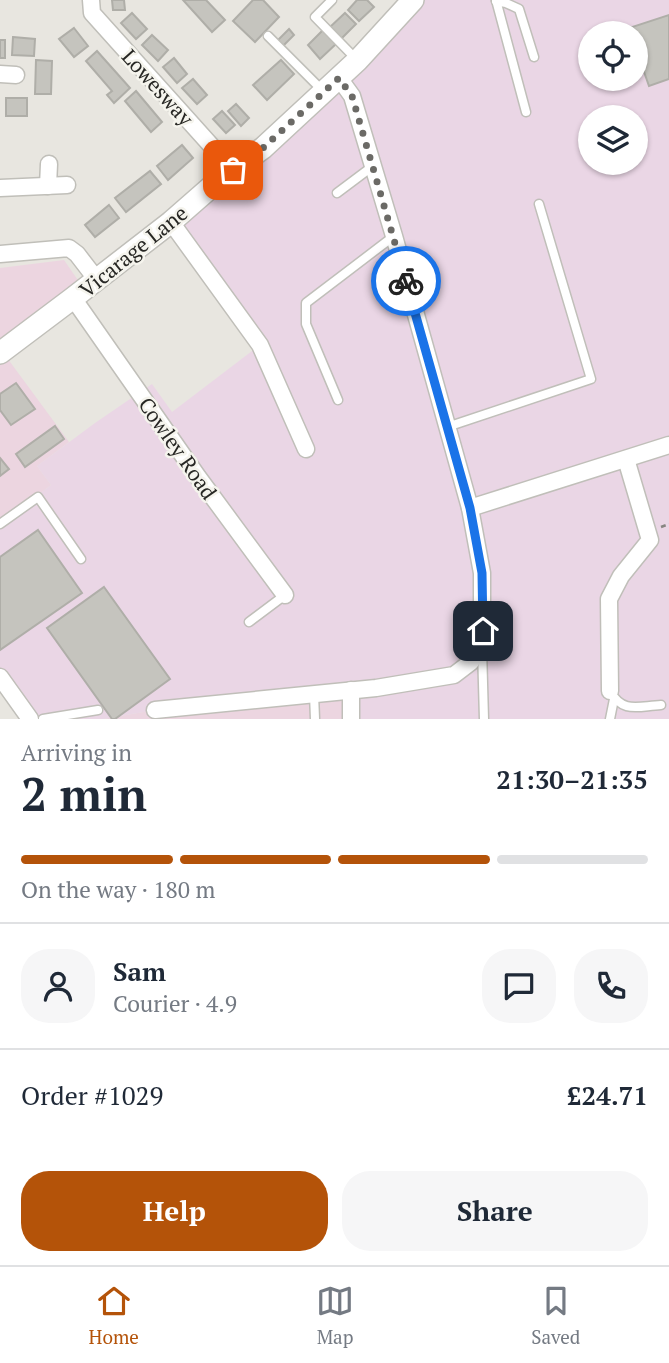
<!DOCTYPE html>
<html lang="en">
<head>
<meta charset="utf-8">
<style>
  :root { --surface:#fff; --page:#f6f6f7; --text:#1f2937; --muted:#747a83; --line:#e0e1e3; --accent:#b45309 }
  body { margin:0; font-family:"PT Serif",serif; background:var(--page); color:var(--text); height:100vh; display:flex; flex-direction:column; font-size:26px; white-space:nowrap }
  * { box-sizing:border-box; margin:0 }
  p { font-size:23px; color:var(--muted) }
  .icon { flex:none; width:38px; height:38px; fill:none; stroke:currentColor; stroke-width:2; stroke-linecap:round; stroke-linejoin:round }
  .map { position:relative; height:719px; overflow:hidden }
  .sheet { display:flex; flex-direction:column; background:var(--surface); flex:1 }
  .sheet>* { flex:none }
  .buttons { position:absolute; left:578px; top:21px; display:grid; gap:14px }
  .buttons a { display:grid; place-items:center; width:70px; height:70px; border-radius:50%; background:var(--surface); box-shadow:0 2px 5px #0004; font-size:35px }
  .pin { position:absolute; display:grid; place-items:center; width:60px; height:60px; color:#fff; margin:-30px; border-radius:14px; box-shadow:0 4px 10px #0006 }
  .courier { position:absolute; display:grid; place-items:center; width:70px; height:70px; margin:-35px; border:5px solid #1a73e8; border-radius:50%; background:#fff; color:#222; box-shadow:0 2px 9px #0007 }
  .head em { font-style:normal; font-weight:700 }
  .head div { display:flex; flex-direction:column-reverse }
  .head { display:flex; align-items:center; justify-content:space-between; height:119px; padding:0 21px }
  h1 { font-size:46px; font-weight:700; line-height:52px }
  .bar { display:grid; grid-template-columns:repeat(4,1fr); gap:10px 7px; align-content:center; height:84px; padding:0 21px }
  .bar i { height:9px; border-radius:5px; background:var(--line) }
  .bar .selected { background:var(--accent) }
  .bar p { grid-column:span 4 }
  .line { display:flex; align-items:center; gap:18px; padding:0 21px; border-top:2px solid var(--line) }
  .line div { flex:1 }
  .round { display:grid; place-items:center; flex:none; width:74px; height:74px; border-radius:28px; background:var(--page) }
  .action { display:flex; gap:14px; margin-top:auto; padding:14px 21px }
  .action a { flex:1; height:80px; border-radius:28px; background:var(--accent); color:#fff; font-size:28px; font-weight:700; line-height:80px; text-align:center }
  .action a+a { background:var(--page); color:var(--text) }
  .tabs { display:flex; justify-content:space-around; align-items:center; height:98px; border-top:2px solid var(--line); background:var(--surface); font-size:19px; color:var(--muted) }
  .tabs a { display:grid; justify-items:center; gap:4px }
  .tabs .selected { color:var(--accent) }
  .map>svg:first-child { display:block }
  .commercial { fill:#ecd5e0 }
  .industrial { fill:#ead6e5; fill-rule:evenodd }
  .building { fill:#c5c4be; stroke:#afaea8; stroke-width:2 }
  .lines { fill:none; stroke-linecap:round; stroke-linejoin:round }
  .lane-casing { stroke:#c0bfb9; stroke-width:11 }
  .street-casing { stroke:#c0bfb9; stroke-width:19 }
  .secondary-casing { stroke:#c0bfb9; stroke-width:24 }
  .path { stroke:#878682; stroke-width:2.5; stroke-dasharray:5 3.5; stroke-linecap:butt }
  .lane { stroke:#fff; stroke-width:8 }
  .street { stroke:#fff; stroke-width:16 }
  .secondary { stroke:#fff; stroke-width:21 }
  .done { stroke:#6b6a66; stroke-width:7; stroke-dasharray:0 12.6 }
  .route { stroke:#1a73e8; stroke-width:9 }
  .labels { text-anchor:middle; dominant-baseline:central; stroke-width:5; stroke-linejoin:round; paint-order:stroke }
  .street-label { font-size:21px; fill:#272724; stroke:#f5f4ed }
</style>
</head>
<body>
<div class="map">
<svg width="669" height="719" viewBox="0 0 669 719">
  <rect width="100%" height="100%" fill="#e8e6e0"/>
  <g class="commercial">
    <polygon points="64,260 84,289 2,351 69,442 37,466 51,485 0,524 0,268"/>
    <polygon points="351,690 351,719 103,719 155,710"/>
  </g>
  <path class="industrial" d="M413,0H669V719H351V691L155,710L103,719H30L0,677V524L51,485L37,466L95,423L152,384L172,412L260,345L171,222ZM590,33H635V79H590ZM590,117H635V163H590Z"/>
  <g class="building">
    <polygon points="112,0 124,0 125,10 113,10"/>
    <polygon points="183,0 206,0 225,20 212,32"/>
    <polygon points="253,0 263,0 279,17 255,42 233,21"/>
    <polygon points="357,0 367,0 374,7 359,21 348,10"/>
    <polygon points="132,13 147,29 136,39 121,23"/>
    <polygon points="345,13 356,24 341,39 330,27"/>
    <polygon points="669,15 669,79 649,86 635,46 635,33 631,33 629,28"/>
    <polygon points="74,28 88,46 74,57 59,39"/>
    <polygon points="289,29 294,35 282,47 277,41"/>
    <polygon points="323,30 336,44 320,59 308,45"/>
    <polygon points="152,35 168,50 158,61 142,45"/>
    <polygon points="13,37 35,39 34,56 12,55"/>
    <rect x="0" y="40" width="5" height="18"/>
    <polygon points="97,51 130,88 114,103 107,95 112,91 86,61"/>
    <polygon points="174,58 187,74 177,83 163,67"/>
    <polygon points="36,60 52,61 51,94 35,94"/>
    <polygon points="281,60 294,74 267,100 253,85"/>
    <polygon points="193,79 207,95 197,104 182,88"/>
    <polygon points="136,91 162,122 151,132 125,101"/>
    <rect x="6" y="98" width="21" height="18"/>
    <polygon points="236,104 249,118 241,126 228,111"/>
    <polygon points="222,111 235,125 226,133 213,119"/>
    <polygon points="182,145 193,158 168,180 157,166"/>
    <polygon points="150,171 161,184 126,212 115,198"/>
    <polygon points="109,205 119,218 95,237 85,225"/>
    <polygon points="16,383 35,409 11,425 0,410 0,394"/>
    <polygon points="55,426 64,439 25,467 16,454"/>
    <polygon points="0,458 9,469 0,476"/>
    <polygon points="38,530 82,593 0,650 0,557"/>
    <polygon points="104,587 170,679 115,719 112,719 47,628"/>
  </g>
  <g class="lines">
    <defs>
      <g id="lane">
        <polyline points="332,0 315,17 357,60"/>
        <polyline points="496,0 526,112"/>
        <polyline points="496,1 506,3 519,9 534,57"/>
        <polyline points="268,36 322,90"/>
        <polyline points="337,193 373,166"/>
        <polyline points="338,400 306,324 306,303 394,236"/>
        <polyline points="447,427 591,379 539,204"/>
        <polyline points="0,524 38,497 81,559"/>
        <polyline points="249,622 285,595"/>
        <polyline points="482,648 484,719"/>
        <path d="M610,691C623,714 638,706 661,705"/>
        <polyline points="314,694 315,719"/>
        <polyline points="43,719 98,710"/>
        <polyline points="610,719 614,699"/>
      </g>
      <g id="street">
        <polyline points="91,0 92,13 233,170"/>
        <polyline points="0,74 16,75"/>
        <polyline points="48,186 49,164"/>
        <polyline points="0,188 67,185"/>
        <polyline points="171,222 260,345 306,449"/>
        <polyline points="0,254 69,248 77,254 97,280"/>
        <polyline points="73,298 198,477 285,595"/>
        <polyline points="470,508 669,445"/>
        <polyline points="0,677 30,719"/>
        <polyline points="351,690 351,719"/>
        <polyline points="610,691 609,599 621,576 650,540 626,459"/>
        <polyline points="155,710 376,688 454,675 471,662 482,642 482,573 470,508 394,236 352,96 339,78"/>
      </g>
      <polyline id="secondary" points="0,353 73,298 171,222 219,180 263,148 358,60 413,0"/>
    </defs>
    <use href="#lane" class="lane-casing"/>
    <use href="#street" class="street-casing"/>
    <use href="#secondary" class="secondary-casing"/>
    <polyline class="path" points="661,527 669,524"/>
    <use href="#lane" class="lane"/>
    <use href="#street" class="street"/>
    <use href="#secondary" class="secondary"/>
  </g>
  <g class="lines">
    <polyline class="done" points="233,170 263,148 339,78 352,96 406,281"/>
    <polyline class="route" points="406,281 470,508 482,573 483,631"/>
  </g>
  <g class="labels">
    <g class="street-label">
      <text transform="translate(158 87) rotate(48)">Lowesway</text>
      <text transform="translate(133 251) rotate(-39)">Vicarage Lane</text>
      <text transform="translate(178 448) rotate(55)">Cowley Road</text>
    </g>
  </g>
</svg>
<div class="buttons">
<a><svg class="icon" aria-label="locate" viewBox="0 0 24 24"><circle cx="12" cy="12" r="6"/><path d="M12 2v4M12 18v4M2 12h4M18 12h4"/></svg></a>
<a><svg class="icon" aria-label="layers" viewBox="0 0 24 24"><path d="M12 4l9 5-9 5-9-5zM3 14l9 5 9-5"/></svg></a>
</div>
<div class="pin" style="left:233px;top:170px;background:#ea580c"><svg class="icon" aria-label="bag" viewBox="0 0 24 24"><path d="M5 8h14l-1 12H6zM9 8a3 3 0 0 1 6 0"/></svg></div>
<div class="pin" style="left:483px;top:631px;background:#1f2937"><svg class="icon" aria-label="home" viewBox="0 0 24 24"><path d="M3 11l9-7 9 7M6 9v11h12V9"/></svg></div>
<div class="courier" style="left:406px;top:281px"><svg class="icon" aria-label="bike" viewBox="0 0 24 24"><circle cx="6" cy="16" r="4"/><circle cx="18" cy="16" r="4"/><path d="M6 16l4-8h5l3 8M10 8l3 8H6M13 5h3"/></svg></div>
</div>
<section class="sheet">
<div class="head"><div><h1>2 min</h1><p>Arriving in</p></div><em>21:30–21:35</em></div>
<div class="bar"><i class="selected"></i><i class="selected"></i><i class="selected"></i><i></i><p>On the way · 180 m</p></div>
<div class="line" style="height:126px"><a class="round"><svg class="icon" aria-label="person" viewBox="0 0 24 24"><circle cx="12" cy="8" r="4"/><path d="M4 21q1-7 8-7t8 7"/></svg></a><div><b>Sam</b><p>Courier · 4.9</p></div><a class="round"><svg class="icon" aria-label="chat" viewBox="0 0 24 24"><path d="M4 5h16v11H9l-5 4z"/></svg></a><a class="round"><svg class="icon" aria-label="phone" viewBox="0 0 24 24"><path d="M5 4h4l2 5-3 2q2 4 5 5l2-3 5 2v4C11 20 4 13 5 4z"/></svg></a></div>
<div class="line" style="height:91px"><div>Order #1029</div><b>£24.71</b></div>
<div class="action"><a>Help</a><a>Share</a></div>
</section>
<nav class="tabs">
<a class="selected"><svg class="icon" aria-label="home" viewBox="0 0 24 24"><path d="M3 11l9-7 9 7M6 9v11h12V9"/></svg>Home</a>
<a><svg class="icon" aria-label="map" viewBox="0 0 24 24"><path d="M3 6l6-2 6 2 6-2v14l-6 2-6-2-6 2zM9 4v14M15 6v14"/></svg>Map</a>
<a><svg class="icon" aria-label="saved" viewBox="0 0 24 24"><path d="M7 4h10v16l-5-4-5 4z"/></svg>Saved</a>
</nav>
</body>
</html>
